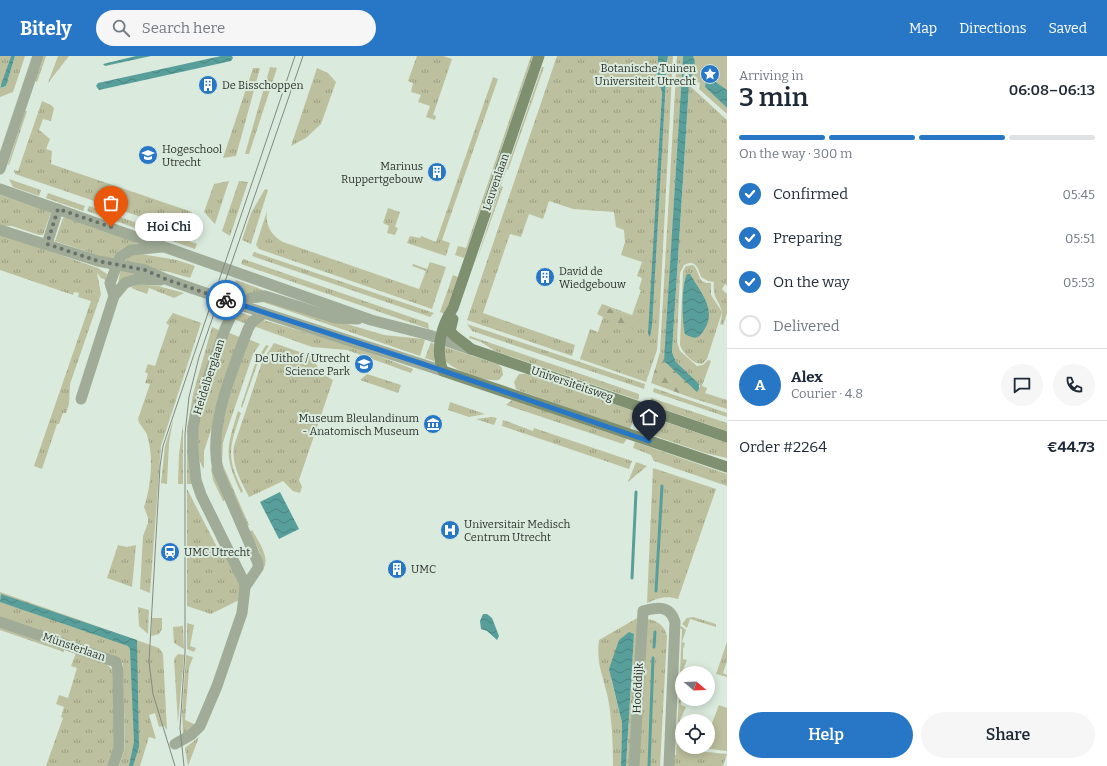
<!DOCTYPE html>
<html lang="en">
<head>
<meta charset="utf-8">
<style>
  :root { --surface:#fff; --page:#f6f6f7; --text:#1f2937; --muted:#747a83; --line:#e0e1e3; --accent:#2877c7 }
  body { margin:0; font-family:Bitter,serif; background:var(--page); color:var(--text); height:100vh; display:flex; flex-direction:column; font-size:15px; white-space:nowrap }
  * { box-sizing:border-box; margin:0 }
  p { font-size:13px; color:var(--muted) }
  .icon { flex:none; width:22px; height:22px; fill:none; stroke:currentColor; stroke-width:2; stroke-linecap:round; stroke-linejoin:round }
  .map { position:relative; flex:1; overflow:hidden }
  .side { display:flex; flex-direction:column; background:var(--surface); width:380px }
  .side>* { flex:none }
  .needle { width:26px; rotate:109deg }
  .buttons { position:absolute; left:675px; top:610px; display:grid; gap:8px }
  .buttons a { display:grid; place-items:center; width:40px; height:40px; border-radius:50%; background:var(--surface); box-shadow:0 2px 10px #0003; font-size:20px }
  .pin { position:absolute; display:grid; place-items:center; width:34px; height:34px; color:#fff; margin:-41px -17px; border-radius:50% 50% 50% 0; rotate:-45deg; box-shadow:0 0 4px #0007 }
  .pin .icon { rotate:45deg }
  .courier { position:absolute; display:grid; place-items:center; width:40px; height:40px; margin:-20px; border:3px solid #2877c7; border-radius:50%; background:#fff; color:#222; box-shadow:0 1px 5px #0007 }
  .bubble { position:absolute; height:28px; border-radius:14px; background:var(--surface); box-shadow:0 2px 10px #0003; font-size:13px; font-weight:600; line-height:28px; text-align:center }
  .summary em { font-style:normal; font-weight:600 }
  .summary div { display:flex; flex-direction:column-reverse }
  .summary { display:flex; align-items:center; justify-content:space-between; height:68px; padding:0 12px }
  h1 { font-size:26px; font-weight:600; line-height:30px }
  .bar { display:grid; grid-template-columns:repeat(4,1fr); gap:6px 4px; align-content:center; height:48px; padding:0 12px }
  .bar i { height:5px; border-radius:3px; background:var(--line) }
  .bar .on { background:var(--accent) }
  .bar p { grid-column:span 4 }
  .line { display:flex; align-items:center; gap:10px; padding:0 12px; border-top:1px solid var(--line) }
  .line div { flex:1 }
  .round { display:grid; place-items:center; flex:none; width:42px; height:42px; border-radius:21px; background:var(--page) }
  ol { padding:0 12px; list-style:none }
  li { display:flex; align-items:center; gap:12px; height:44px }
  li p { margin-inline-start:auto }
  li .icon { padding:4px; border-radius:50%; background:var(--accent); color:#fff; stroke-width:4 }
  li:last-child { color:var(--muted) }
  li i { width:22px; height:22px; border:2px solid var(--line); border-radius:50% }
  .button { display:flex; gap:8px; margin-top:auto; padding:8px 12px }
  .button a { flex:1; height:46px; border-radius:24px; background:var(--accent); color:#fff; font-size:16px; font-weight:600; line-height:46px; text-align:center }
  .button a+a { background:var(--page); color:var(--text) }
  header { display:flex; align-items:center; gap:24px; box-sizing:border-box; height:56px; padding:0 20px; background:var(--accent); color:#fff }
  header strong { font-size:19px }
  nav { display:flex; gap:22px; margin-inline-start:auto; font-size:14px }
  .search { width:280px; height:36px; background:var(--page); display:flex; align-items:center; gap:10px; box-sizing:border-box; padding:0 14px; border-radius:22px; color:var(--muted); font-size:15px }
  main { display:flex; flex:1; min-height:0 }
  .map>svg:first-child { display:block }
  .grass { fill:url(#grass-tufts); fill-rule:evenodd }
  .forest { fill:url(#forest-firs) }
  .garden { fill:#bdc09e }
  .water { fill:url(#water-waves) }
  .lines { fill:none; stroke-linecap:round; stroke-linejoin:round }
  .stream { stroke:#589f9c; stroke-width:3 }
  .minor { stroke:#a0ac97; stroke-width:11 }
  .tertiary { stroke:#a0ac97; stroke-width:11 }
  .secondary { stroke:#7f9071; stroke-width:11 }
  .tram { stroke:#7f8a81; stroke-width:1 }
  .done { stroke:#6a736b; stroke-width:4; stroke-dasharray:0 7.2 }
  .route { stroke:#2877c7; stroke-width:5 }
  .labels { text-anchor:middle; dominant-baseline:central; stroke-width:4; stroke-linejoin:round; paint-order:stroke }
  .poi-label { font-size:11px; fill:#2d332e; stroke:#daeadd; text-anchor:start }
  .street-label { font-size:11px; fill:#2d332e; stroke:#daeadd }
</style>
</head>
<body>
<header>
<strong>Bitely</strong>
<div class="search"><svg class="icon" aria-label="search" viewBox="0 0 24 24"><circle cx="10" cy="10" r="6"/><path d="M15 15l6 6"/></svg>Search here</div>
<nav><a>Map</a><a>Directions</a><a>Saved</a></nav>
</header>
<main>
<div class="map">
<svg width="727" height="710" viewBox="0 0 727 710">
  <defs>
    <pattern id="grass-tufts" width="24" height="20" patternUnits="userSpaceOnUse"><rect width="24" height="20" fill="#bdc09e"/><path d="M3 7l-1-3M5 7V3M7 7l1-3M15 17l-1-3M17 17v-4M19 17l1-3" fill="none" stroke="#9a9d81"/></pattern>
    <pattern id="forest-firs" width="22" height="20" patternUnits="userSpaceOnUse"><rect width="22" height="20" fill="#bdc09e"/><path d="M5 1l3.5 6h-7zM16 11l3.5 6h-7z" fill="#9a9d81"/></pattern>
    <pattern id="water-waves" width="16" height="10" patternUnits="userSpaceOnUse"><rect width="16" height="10" fill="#589f9c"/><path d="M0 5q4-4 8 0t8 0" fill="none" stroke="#498280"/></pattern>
  </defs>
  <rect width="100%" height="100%" fill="#daeadd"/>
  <g class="grass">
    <polygon points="0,0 11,0 2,29 0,30"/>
    <polygon points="15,0 25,0 13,36 0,41 0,32 6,30"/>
    <polygon points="44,0 46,0 37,26 35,25"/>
    <polygon points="417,0 443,0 452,3 433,59 436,60 435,64 426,61 430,50 418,46 421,39 411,36 413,27 408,25"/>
    <polygon points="531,0 533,0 464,202 455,199 458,190 466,192"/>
    <path d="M557,0H658L657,29L661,32L662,37L649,280L668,0H673L659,268L657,294L646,326L580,303L590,273L598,276L603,261L597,258L602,248L632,259L641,234L639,233L642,222L637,220L642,206L621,199L625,186L624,174L616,171L614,156L573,153L549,145L543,163L529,158L521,181L510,178L483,257L575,289L572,300L467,264ZM608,252L632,260L635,257V273Z"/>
    <polygon points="677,0 683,0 665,299 660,296"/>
    <polygon points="693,0 727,0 727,34 713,23 705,27 705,31 727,52 727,58 699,33 700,27 693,23 693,27 690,24 695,6"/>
    <polygon points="270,11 277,12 249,98 245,98"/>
    <polygon points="542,11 544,11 508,114 507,113"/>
    <polygon points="253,12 260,12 236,100 223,102"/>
    <polygon points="317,12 328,17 336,26 321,68 306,82 291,90"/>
    <polygon points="493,21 498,23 442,184 450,187 446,200 407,187 410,180 420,182 421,180 436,186"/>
    <path d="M689,29L727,64V230L725,228L722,233L727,238V257L723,269L720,268C727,246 711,248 714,226L708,225L701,221C698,211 695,203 684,209L680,217L677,286L680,295L697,310L703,309L708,304L711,305L702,330L707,332L705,337L727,344V353L692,342L695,333L697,336L700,330L676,306L672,296Z"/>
    <polygon points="42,45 51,49 54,52 51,65 43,63 39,74 50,83 46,93 52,95 51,108 192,156 185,176 15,118 14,114 18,115"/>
    <polygon points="25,55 27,55 9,109 8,108"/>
    <polygon points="9,123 41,134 39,140 13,131"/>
    <polygon points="229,125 215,168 204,156 214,128"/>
    <polygon points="239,125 248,126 230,180 222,175"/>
    <polygon points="501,130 503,131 476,206"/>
    <polygon points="265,133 268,134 251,188 242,184 251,157"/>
    <polygon points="48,137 85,150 83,155 46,142"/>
    <polygon points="0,139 51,156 43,179 39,179 12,170 0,170"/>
    <polygon points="89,150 197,188 195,193 87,155"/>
    <polygon points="388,152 400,156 395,171 398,172 395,179 387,177 389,170 383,167"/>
    <path d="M267,155C265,169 271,179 283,186L419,233L426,215L412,210L413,208L427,213L430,206L446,211L432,253L259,193L256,189Z"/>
    <path d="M67,161L139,187C126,189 119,193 112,204L55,185L63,162Z"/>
    <polygon points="0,178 98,212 107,218 106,224 101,222 97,217 101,238 70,328 69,348 66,357 63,357 59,368 57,368 42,413 34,410 91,245 78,241 79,237 74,236 73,239 0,214"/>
    <polygon points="254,196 434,257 430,261 252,200"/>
    <polygon points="141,198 177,204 195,210 190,222 169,216 123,208 131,199"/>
    <polygon points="243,203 428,267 429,273 241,208"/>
    <path d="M693,209C701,216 696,228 711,227V239L722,256L707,303L702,308C693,308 683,297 680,289L683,215L686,210Z"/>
    <polygon points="121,213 143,218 134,218 118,227"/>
    <polygon points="453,219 458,221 445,258 440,256"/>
    <polygon points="236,224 266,235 265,237 245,240 232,236"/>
    <polygon points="136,228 158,230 184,237 174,242 149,232 147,238 131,232"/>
    <polygon points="267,244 384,279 423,283 425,284 420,300 260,245"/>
    <polygon points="239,256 251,260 246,268 234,263"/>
    <path d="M173,257L201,267L161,390L150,537L140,533L143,480L148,467V462L144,451C151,430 154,400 147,379C145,373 139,369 138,363L150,328L145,327L148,318L145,316L148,308L155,310L169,269L166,267Z"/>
    <polygon points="263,264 349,289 413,313 411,317 347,294 312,291 253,270"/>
    <polygon points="467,268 645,328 644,333 472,275"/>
    <polygon points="212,271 221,275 193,359 194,428 187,428 187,374 193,338"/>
    <path d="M227,276L242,282L204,395V413C182,379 215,311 227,276Z"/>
    <polygon points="470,280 639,338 639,342 638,344 495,295 481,286 469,282"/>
    <polygon points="248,283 260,288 253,298 223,386 222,407 249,469 245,472 219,409 220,367"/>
    <polygon points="431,286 435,289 434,305 425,302"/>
    <path d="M274,287L311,300C317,311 322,318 333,324L299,424L302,431L300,437L293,435L283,425L249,441C241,425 231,409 234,390L262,306Z"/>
    <polygon points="266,289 269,290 258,306 242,352 241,350 256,305"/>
    <path d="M445,291L498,308L502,312L503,319L499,324C484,326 453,314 443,303Z"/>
    <polygon points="367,318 401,329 398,337 360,324"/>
    <polygon points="519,318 526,318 637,356 630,373 520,335 516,333 514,326"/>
    <polygon points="654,332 727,357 727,361 653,336"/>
    <polygon points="651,342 727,367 727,375 649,348"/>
    <polygon points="512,344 627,383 623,388 506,349"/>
    <polygon points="450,346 485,358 469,361 448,354"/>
    <path d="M238,355L241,357C229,392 226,401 243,435L241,437C224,399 226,394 238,355Z"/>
    <polygon points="645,359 727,387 727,402 705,397 640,375"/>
    <polygon points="491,361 497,362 494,369 476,363"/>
    <polygon points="173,364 169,387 167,428 161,427 165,390"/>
    <polygon points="503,364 533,375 534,372 632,405 629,413 502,370"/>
    <polygon points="183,368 183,428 178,428 179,398"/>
    <polygon points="635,386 727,418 727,430 654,405 651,399 633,392"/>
    <polygon points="636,406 647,410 628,426"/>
    <polygon points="214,411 227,443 223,445 213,424 211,412"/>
    <path d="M653,412L716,433L678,543C665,539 658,542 647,547Z"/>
    <polygon points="187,433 217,491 222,489 239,522 241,543 211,558 187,550"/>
    <path d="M252,474C258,485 272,503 262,515L260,496L249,476Z"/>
    <polygon points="118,489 127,491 136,489 132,531 107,522"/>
    <polygon points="0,536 159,592 163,598 167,674 164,670 159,671 155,657 149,659 156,683 149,681 140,710 119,710 125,692 123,608 119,602 0,561"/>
    <polygon points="138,551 149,554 148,578 139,570"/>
    <path d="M639,561L631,710H626L634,577L611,623L622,667L621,710H613C613,687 612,664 608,642C603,619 596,608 599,584Z"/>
    <polygon points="693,561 716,568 716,571 690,563 687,572 682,568 687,562"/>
    <polygon points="152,562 162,562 162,573 159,578 151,580"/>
    <path d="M646,563C657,564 664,569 667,580L660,710H637Z"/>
    <polygon points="187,567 194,569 190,590 196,592 194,596 187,593"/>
    <polygon points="183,570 184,593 174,587 173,571"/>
    <polygon points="681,570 686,574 682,586 685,587 683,593 683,603 687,604 682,617 681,649 686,651 680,664 682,691 697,691 696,695 727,698 723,710 673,710 673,699 676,699 682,573 680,572"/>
    <polygon points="0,571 64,594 64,596 0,574"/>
    <polygon points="727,586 727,605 723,617 727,619 727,621 716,618"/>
    <polygon points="76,597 105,607 113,614 116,685 109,710 46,710 63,662 61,661 64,651 56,648 59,639 68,642 77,612 71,610"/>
    <polygon points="178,598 184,599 178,667 174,603"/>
    <polygon points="186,599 193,601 189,612 185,664 196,669 183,679 182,656"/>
    <polygon points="199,681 188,710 185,692"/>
  </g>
  <g class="forest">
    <polygon points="58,0 69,0 48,27"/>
    <polygon points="608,252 632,260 635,257 639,264 635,273 617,268 606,256"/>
    <polygon points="660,296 665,299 664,305 695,333 692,342 651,327"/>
  </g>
  <g class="garden">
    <polygon points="693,0 727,0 727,34 706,19 705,30 690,21 695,6"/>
    <polygon points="719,649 727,652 727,695 702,692 708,691 708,678"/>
  </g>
  <g class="water">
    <polygon points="11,0 15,0 6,30 0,32"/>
    <polygon points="136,0 151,0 105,10 103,8"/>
    <polygon points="221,0 232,0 233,2 231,5 99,34 96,30 98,27"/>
    <polygon points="658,0 668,0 667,7 652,269 650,281 648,278 662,37 661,32 657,29"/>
    <polygon points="683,0 693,0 695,6 689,29 672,296 676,306 699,328 699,333 697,336 664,305"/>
    <polygon points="706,19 727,34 727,52 705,31"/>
    <path d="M687,218H690C701,237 719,256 702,277C697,284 692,282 685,278C682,264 681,231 687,218Z"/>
    <polygon points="280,436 299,473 279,483 260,446"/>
    <polygon points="1,538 137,584 139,691 133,710 129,710 134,686 130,593 128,590 0,546"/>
    <polygon points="483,558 487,558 492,562 499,580 497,584 487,575 481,573 480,565"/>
    <polygon points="629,576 634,578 626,710 621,710 622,667 609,613 619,584"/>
  </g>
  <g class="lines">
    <g class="stream">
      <polyline points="632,522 636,436"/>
      <polyline points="656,535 662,430"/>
      <polyline points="654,591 655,576"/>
      <polyline points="649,710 653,602"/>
    </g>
    <g class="minor">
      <polyline points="0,113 38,0"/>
      <path d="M245,531L258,512V507L218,415C208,369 232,316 248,273L252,266L264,257"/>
      <polyline points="0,566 116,606 118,614 119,692 113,710"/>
      <polyline points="175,688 191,679 200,670 217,630 242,557 245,531 244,526 201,439 196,424 193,395 193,371 196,356 225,273 231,260 241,249"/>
      <path d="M634,710L643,555C657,551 670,549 675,566L669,710"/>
    </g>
    <g class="tertiary">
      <polyline points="0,133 371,264 429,279 470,293"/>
      <polyline points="0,174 98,205 145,214 168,224 264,257 443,315"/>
      <polyline points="47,188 58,153"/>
      <polyline points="114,240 110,227 120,201 131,194 162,191"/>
      <polyline points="241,249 251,242 265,240 335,262 358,263"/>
      <polyline points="81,343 114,240 125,227 137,223 161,224"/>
    </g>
    <g class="secondary">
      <path d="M539,0L453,252C441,270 435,294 443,315L727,411"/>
      <path d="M453,263L450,275C453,280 466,288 471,293L727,381"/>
    </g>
    <g class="tram">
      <polyline points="175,710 153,638 149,606 160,410 163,390 295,0"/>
      <polyline points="184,710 180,672 185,596 185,378 189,341 199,301 303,0"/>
    </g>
  </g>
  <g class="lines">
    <polyline class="done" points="111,171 58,153 47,188 98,205 145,214 168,224 226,244"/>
    <polyline class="route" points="226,244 420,307 649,385"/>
  </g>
  <defs>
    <symbol id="sight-disc" viewBox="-11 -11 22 22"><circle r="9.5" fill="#2877c7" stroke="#daeadd"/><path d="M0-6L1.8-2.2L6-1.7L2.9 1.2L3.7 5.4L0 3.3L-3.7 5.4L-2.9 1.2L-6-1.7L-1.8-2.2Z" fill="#fff"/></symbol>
    <symbol id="building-disc" viewBox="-11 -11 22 22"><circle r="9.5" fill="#2877c7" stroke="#daeadd"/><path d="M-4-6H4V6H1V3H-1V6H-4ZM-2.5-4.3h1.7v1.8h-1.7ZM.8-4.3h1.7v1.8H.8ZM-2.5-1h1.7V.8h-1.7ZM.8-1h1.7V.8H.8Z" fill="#fff"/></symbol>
    <symbol id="university-disc" viewBox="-11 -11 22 22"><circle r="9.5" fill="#2877c7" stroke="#daeadd"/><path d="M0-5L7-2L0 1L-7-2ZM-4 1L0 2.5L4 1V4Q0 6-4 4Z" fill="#fff"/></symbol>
    <symbol id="museum-disc" viewBox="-11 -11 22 22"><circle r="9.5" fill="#2877c7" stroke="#daeadd"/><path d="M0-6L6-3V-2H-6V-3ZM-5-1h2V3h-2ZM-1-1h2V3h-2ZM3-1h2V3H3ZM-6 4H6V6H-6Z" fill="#fff"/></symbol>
    <symbol id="hospital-disc" viewBox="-11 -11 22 22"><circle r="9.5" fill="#2877c7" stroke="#daeadd"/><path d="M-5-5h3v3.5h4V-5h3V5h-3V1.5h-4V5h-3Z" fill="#fff"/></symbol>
    <symbol id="station-disc" viewBox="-11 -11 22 22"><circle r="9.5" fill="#2877c7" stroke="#daeadd"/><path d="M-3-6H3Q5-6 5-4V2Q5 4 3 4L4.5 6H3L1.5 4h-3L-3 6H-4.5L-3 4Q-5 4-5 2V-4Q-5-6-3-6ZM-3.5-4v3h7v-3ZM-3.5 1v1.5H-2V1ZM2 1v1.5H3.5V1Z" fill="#fff"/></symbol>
  </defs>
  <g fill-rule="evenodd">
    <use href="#sight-disc" x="699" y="7" width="22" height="22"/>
    <use href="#building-disc" x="197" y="18" width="22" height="22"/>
    <use href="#university-disc" x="137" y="88" width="22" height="22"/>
    <use href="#building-disc" x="426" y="105" width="22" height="22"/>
    <use href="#building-disc" x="534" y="210" width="22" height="22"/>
    <use href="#university-disc" x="353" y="297" width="22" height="22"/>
    <use href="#museum-disc" x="422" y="357" width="22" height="22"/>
    <use href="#hospital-disc" x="439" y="463" width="22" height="22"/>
    <use href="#station-disc" x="159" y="485" width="22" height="22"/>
    <use href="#building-disc" x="386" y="502" width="22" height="22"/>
  </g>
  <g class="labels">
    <g class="poi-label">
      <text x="696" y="12" text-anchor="end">Botanische Tuinen<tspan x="696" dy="13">Universiteit Utrecht</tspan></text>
      <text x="222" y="29">De Bisschoppen</text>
      <text x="162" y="93">Hogeschool<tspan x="162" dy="13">Utrecht</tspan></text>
      <text x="423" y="110" text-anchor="end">Marinus<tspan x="423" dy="13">Ruppertgebouw</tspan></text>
      <text x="559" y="215">David de<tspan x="559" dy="13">Wiedgebouw</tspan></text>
      <text x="350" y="302" text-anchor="end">De Uithof / Utrecht<tspan x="350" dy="13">Science Park</tspan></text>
      <text x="419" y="362" text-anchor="end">Museum Bleulandinum<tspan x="419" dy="13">- Anatomisch Museum</tspan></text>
      <text x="464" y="468">Universitair Medisch<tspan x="464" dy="13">Centrum Utrecht</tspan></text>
      <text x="184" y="496">UMC Utrecht</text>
      <text x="411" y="513">UMC</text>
    </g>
    <g class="street-label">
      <text transform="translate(496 126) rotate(-71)">Leuvenlaan</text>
      <text transform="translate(209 321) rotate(-72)">Heidelberglaan</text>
      <text transform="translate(572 328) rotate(19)">Universiteitsweg</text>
      <text transform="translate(74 591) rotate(19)">Münsterlaan</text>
      <text transform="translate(638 632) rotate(-87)">Hoofddijk</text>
    </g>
  </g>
</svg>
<div class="buttons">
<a><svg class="needle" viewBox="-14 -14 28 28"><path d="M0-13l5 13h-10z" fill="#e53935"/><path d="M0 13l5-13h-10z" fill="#747a83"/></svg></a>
<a><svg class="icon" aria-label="locate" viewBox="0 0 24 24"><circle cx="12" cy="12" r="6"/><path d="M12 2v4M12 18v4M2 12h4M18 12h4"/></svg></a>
</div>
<div class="pin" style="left:111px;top:171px;background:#ea580c"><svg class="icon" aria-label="bag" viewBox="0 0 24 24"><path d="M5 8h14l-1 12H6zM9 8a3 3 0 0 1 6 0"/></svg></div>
<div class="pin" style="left:649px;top:385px;background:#1f2937"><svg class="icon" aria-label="home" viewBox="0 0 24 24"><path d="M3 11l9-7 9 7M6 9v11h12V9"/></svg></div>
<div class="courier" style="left:226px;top:244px"><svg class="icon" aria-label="bike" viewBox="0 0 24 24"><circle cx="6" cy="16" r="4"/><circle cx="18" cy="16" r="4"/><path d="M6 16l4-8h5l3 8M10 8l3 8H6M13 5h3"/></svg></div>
<div class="bubble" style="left:135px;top:157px;width:68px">Hoi Chi</div>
</div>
<section class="side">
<div class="summary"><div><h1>3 min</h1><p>Arriving in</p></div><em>06:08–06:13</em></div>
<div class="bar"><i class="on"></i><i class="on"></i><i class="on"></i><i></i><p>On the way · 300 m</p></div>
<ol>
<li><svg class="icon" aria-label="check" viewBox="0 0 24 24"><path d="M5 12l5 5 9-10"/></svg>Confirmed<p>05:45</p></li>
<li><svg class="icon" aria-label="check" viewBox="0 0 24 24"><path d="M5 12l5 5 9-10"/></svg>Preparing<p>05:51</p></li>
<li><svg class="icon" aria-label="check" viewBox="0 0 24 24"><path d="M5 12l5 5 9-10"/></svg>On the way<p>05:53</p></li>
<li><i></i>Delivered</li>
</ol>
<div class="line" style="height:72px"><b class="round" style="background:var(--accent);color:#fff">A</b><div><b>Alex</b><p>Courier · 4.8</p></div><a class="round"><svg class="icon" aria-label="chat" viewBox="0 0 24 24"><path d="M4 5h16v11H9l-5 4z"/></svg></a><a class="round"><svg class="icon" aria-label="phone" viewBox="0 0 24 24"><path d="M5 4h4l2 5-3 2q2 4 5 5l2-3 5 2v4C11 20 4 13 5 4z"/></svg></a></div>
<div class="line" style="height:52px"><div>Order #2264</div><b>€44.73</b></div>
<div class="button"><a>Help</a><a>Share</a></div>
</section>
</main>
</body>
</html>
